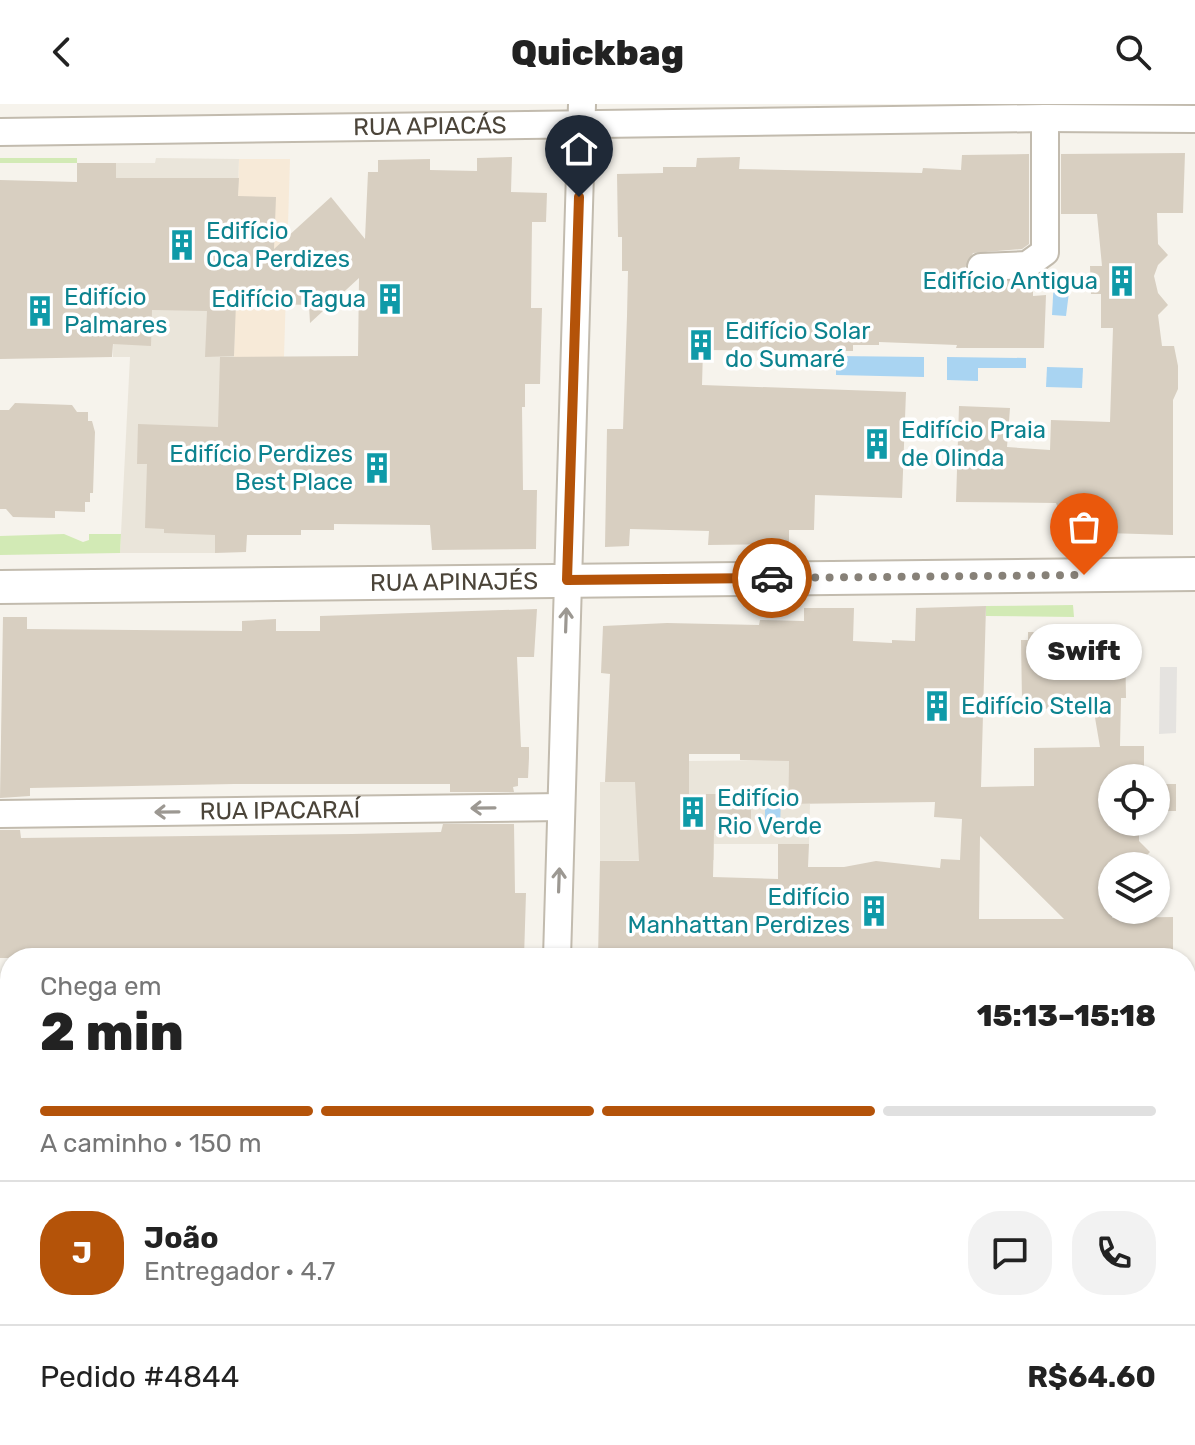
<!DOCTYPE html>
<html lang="pt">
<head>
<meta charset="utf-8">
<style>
  :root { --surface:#fff; --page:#f2f2f2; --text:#222; --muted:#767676; --line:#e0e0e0; --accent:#b45309 }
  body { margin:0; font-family:Rubik,sans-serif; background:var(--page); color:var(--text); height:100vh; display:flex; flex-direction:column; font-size:30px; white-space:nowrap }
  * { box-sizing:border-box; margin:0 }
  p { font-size:26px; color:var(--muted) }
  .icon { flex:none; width:44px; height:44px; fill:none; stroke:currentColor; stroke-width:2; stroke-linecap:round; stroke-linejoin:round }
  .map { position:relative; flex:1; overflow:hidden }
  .drawer { position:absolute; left:0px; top:844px; width:1196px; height:498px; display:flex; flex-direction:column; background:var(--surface); border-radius:32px 32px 0 0; box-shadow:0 2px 6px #0004 }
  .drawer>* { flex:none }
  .tools { position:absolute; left:1098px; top:660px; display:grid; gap:16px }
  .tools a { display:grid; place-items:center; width:72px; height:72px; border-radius:50%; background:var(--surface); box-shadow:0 2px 6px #0004; font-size:40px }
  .pin { position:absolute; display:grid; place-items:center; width:68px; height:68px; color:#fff; margin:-82px -34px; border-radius:50% 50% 50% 0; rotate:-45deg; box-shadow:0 0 8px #0007 }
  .pin .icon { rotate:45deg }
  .courier { position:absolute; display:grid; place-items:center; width:80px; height:80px; margin:-40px; border:6px solid #b45309; border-radius:50%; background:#fff; color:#222; box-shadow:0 2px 10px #0007 }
  .bubble { position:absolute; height:56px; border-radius:28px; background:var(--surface); box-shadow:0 2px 6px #0004; font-size:26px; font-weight:800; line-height:56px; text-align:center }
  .summary em { font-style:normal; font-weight:800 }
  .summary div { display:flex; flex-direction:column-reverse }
  .summary { display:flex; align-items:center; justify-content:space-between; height:136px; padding:0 40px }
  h1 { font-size:52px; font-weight:800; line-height:60px }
  .bar { display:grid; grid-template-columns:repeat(4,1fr); gap:12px 8px; align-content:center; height:96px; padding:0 40px }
  .bar i { height:10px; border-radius:6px; background:var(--line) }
  .bar .on { background:var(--accent) }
  .bar p { grid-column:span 4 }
  .line { display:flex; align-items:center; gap:20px; padding:0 40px; border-top:2px solid var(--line) }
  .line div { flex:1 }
  .round { display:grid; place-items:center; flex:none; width:84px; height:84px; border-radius:32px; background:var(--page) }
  header { display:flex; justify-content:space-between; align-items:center; height:104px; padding:0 40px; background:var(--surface); font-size:36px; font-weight:800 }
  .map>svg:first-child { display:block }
  .residential { fill:#eae5da }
  .commercial { fill:#f7ead8 }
  .green { fill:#d2eab5 }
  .parking { fill:#e5e3e0 }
  .water { fill:#a9d4f2 }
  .building { fill:#d8cfc1; fill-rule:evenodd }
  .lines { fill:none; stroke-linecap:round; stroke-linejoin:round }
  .minor-casing { stroke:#c2bbae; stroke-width:30 }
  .tertiary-casing { stroke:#c2bbae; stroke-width:36 }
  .minor { stroke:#fff; stroke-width:26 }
  .tertiary { stroke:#fff; stroke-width:32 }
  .oneway { stroke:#9c9892 }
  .done { stroke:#878178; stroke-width:8; stroke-dasharray:0 14.4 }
  .route { stroke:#b45309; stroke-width:10 }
  .labels { text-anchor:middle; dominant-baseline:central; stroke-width:7; stroke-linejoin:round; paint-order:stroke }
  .street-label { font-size:24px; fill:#4b4439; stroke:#fff }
  .culture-label { font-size:24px; fill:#0d838f; stroke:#fff; text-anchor:start }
</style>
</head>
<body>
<header><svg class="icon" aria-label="back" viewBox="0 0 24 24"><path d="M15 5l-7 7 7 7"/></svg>Quickbag<svg class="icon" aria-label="search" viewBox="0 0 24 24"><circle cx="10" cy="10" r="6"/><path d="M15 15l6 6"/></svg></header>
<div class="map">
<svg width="1195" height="1341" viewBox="0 0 1195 1341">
  <rect width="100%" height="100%" fill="#f6f3ec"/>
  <g class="residential">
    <polygon points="156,54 239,55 234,253 221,253 215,449 120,449 130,253 113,253 116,59 155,59"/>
    <polygon points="789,656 788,699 810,700 809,740 714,740 714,756 600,757 600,678 688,678 689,657"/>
    <polygon points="108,1332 169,1332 168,1341 107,1341"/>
  </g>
  <polygon class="commercial" points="239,55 290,55 284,253 234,253"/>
  <g class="green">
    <rect x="0" y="54" width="77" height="5"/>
    <polygon points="64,430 83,438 89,436 89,430 121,430 120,449 0,451 0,432"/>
    <polygon points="1073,501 1074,513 986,512 986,502"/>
    <rect x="834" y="1332" width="89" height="9"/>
  </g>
  <polygon class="parking" points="1160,563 1177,563 1176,629 1159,630"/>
  <g class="water">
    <polygon points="1054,175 1064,177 1069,188 1066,212 1052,211"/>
    <polygon points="836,252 924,253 924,273 836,271"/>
    <polygon points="947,253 1026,254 1026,264 978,264 978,277 947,276"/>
    <polygon points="1047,263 1083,264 1082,284 1046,283"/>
    <polygon points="765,694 781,694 780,722 765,722"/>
  </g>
  <g class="building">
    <polygon points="1185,49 1183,109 1157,109 1158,140 1168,151 1158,161 1154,172 1158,189 1168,201 1158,211 1162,242 1174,242 1178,262 1178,285 1173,296 1173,431 1106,429 1107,407 1059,406 1056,399 956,398 959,302 1010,304 1007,343 1050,346 1051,316 1110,318 1113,224 1101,224 1101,190 1091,190 1090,162 1102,162 1097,110 1061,110 1061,50"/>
    <polygon points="1029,50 1029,140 1022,145 973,149 965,164 968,172 981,179 1033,175 1033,192 1046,191 1044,244 956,244 957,241 879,238 879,241 853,241 853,247 703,246 702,281 906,288 902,394 815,391 814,426 789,426 789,440 708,441 709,427 630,425 629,442 605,443 607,325 623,325 627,212 628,167 622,167 622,133 618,133 617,70 663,69 663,63 696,63 697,54 740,53 739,65 922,69 923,64 961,66 962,51"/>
    <polygon points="512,53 511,88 547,89 546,118 532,118 531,204 542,204 540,280 525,280 525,303 522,303 523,386 537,386 536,445 432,446 430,421 334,420 334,426 301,426 301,431 247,431 246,448 215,449 215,431 164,429 164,425 145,424 147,360 137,360 138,320 218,323 220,253 358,252 359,174 310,219 309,201 236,199 234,252 205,253 207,207 152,206 151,242 113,240 112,253 0,255 0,76 77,78 77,59 116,59 116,74 239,74 238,92 276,93 274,145 331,93 365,135 368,68 378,68 378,56 430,55 430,66 477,67 477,54"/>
    <polygon points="15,299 72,301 77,308 88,308 88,317 92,317 95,328 93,389 90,389 90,398 85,398 85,408 55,407 55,414 13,413 6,405 0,405 0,306 9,306"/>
    <path d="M986,502L981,683L1034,682V644L1100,643L1093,602L1040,605L1029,604V597H1022L1021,536H1028V528H1120V535H1125L1126,594H1121L1120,642H1144V669H1119V674H1112V718H1139V737L1150,748L1136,762H1112V814L1173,813V854H598L600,757H639L635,678H605L610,570L601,569L603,522L667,519L759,521L760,516L804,517V504H854L853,537L892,539V536L915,537L916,504ZM689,650H740V656L789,657L788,700L935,698L934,713L962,715L960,756L941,755L940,764L876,757L844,763H808L809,740H778V775L713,773L714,726L751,725V704H747V690H689ZM980,732L1064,815H979Z"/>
    <polygon points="537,505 534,553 517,553 521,643 529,643 529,654 528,674 518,674 518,682 513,683 514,688 450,688 450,680 234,680 30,684 30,692 0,694 3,513 27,513 27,525 242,527 242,517 276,515 276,527 320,527 320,512"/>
    <rect x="1156" y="680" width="20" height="27"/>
    <polygon points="443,720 514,720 515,789 526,789 524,854 0,854 0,726 20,726 21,734 352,730 441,728"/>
  </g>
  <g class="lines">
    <defs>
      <g id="minor">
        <path id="s1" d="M0,28L1045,14L1195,15"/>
        <polyline points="981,163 1027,161 1045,148 1045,14"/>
        <path id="s2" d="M0,710L561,703"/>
        <polyline points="557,854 582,0"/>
        <polyline points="1186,922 1195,922"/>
        <polyline points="0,937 10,937"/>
        <polyline points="0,1149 10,1149"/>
        <polyline points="540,1341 540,1332"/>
        <polyline points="1187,1341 1195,1124"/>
      </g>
      <g id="tertiary">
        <path id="s3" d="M0,483L1195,470"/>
      </g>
    </defs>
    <use href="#minor" class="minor-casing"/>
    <use href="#tertiary" class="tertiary-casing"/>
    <use href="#minor" class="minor"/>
    <use href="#tertiary" class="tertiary"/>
  </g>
  <defs><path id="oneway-shaft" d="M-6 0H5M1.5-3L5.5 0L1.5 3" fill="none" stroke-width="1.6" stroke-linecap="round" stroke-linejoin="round" transform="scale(2)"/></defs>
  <g class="oneway">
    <use href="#oneway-shaft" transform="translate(566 516) rotate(-88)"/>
    <use href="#oneway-shaft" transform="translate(483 704) rotate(179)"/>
    <use href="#oneway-shaft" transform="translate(167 708) rotate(179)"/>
    <use href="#oneway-shaft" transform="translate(559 776) rotate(-88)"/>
  </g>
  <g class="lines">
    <polyline class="done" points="772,474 1084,471"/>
    <polyline class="route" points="579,93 567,476 772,474"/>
  </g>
  <defs>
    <symbol id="building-bare" viewBox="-9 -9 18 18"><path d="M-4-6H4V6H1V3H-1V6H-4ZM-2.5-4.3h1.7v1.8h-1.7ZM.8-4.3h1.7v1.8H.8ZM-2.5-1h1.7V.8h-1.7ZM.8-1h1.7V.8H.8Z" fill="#0f9aa8" stroke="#fff" stroke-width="2.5" paint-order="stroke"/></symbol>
  </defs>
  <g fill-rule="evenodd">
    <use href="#building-bare" x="160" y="119" width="44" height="44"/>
    <use href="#building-bare" x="1100" y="155" width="44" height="44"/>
    <use href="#building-bare" x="368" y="173" width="44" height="44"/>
    <use href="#building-bare" x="18" y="185" width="44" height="44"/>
    <use href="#building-bare" x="679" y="219" width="44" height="44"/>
    <use href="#building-bare" x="855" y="318" width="44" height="44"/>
    <use href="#building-bare" x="355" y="342" width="44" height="44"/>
    <use href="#building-bare" x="915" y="580" width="44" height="44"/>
    <use href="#building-bare" x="671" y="686" width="44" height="44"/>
    <use href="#building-bare" x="852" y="785" width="44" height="44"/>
  </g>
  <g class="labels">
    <g class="street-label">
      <text stroke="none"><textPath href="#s1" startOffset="430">RUA APIACÁS</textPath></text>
      <text stroke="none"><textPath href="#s3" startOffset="454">RUA APINAJÉS</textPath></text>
      <text stroke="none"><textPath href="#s2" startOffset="280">RUA IPACARAÍ</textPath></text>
    </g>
    <g class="culture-label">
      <text x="206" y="127">Edifício<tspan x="206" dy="28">Oca Perdizes</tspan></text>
      <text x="1098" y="177" text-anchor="end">Edifício Antigua</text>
      <text x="64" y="193">Edifício<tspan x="64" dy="28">Palmares</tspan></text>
      <text x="366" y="195" text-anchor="end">Edifício Tagua</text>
      <text x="725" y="227">Edifício Solar<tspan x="725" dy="28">do Sumaré</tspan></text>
      <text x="901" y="326">Edifício Praia<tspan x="901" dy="28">de Olinda</tspan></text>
      <text x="353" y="350" text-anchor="end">Edifício Perdizes<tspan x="353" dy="28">Best Place</tspan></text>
      <text x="961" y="602">Edifício Stella</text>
      <text x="717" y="694">Edifício<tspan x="717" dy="28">Rio Verde</tspan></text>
      <text x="850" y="793" text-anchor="end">Edifício<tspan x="850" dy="28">Manhattan Perdizes</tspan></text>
    </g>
  </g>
</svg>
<div class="tools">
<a><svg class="icon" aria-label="locate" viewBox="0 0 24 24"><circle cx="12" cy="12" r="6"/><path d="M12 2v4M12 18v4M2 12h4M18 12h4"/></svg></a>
<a><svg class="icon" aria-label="layers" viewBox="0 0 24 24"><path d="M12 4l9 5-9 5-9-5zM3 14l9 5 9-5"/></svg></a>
</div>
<div class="pin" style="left:1084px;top:471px;background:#ea580c"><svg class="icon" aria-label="bag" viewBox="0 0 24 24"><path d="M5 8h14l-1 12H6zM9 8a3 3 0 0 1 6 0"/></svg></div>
<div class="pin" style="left:579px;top:93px;background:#1f2937"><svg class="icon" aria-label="home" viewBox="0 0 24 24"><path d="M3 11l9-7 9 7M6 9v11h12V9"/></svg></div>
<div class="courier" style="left:772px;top:474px"><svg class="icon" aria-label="car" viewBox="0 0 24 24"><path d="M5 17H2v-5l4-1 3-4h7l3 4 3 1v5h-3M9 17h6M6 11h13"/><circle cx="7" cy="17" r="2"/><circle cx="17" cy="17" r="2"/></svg></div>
<div class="bubble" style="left:1026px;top:520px;width:116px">Swift</div>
<section class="drawer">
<div class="summary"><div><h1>2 min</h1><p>Chega em</p></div><em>15:13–15:18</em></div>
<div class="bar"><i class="on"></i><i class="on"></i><i class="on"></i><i></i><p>A caminho · 150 m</p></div>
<div class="line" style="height:144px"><b class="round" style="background:var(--accent);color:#fff">J</b><div><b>João</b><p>Entregador · 4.7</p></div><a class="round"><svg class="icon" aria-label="chat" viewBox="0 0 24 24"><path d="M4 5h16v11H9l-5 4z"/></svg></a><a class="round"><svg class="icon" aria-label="phone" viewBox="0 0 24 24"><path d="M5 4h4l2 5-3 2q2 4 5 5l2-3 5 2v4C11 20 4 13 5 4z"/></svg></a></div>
<div class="line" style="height:104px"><div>Pedido #4844</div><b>R$64.60</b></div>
</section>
</div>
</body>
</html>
